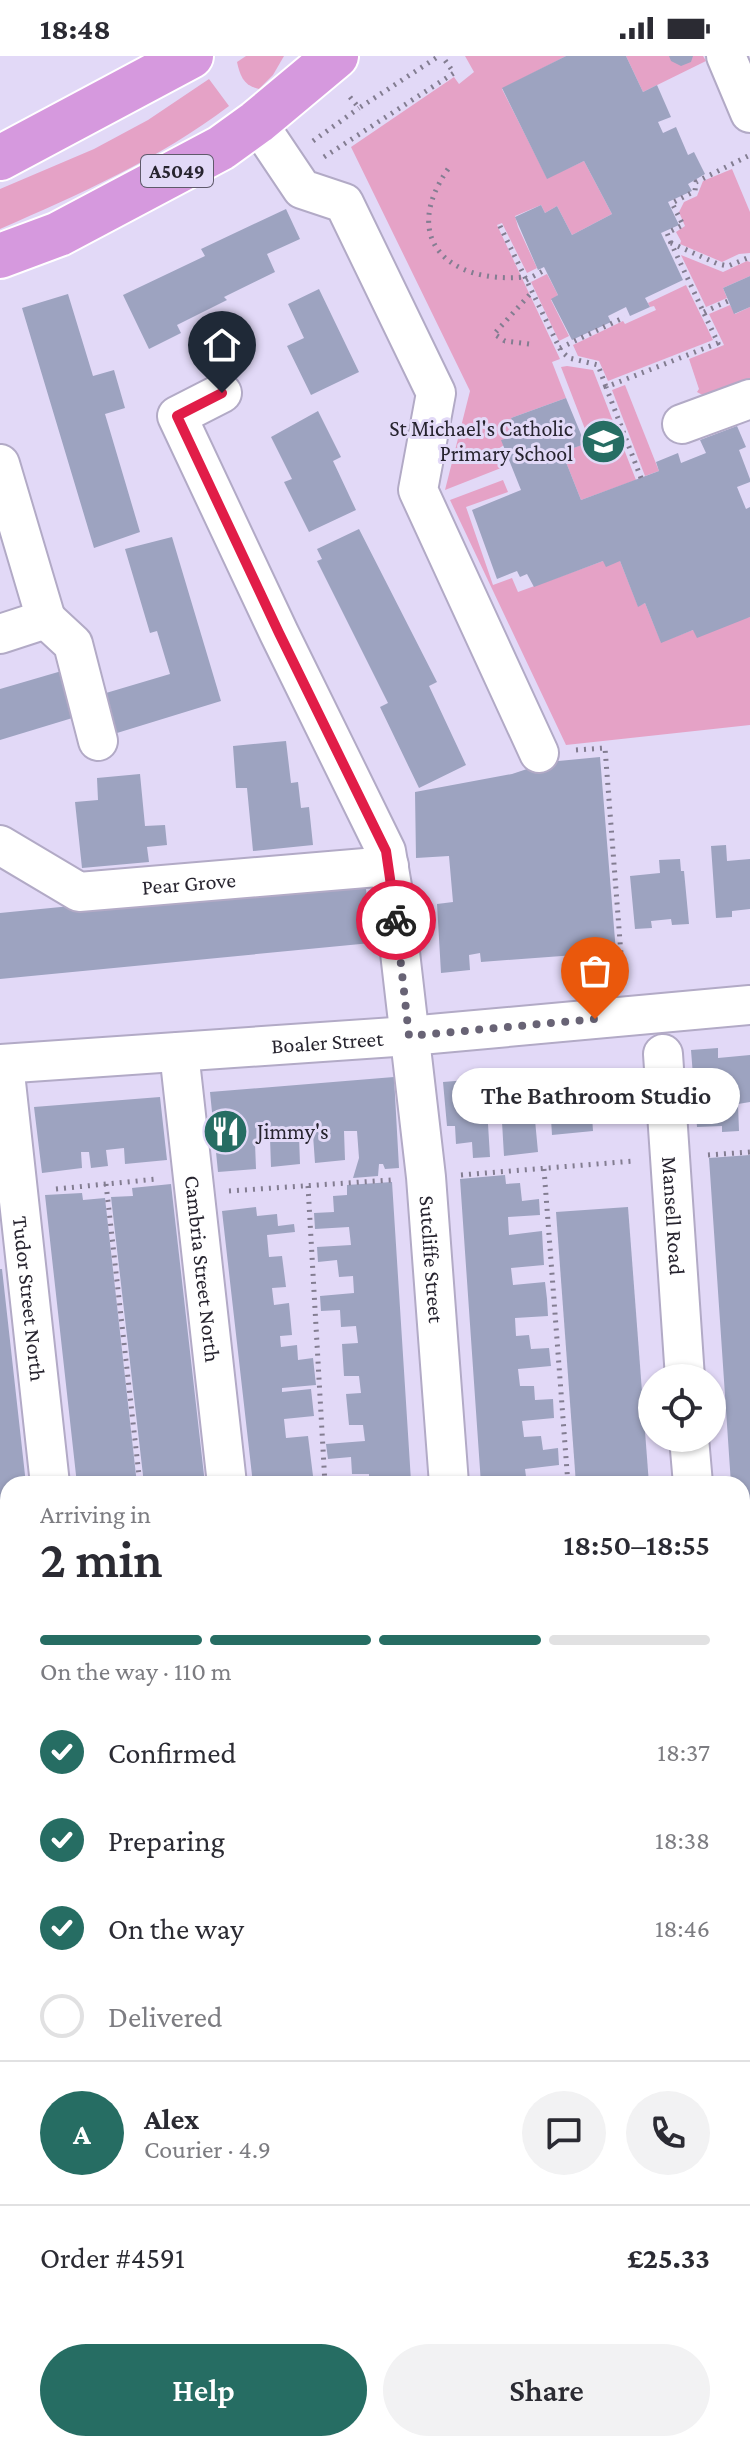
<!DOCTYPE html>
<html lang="en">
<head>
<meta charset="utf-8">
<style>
  :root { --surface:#fff; --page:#f2f2f3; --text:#2b2b33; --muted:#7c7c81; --line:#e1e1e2; --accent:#266d63 }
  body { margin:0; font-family:"Crimson Pro",serif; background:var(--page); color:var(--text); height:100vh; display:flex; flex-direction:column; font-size:30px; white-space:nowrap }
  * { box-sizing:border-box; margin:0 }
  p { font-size:26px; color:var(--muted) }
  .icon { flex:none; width:44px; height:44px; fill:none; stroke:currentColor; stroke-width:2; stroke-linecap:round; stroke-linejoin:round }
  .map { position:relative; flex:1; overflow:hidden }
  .drawer { position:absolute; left:0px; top:1420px; width:750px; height:976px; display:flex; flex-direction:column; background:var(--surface); border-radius:24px 24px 0 0; box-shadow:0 2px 6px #0004 }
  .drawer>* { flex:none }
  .fabs { position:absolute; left:638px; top:1308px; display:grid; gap:16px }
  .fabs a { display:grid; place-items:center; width:88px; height:88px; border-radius:50%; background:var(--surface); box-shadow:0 2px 6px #0004; font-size:40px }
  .pin { position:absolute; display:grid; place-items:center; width:68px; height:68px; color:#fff; margin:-82px -34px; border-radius:50% 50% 50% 0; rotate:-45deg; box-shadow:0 0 8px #0007 }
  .pin .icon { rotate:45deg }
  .courier { position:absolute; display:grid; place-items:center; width:80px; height:80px; margin:-40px; border:6px solid #e11d48; border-radius:50%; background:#fff; color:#222; box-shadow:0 2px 10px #0007 }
  .bubble { position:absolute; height:56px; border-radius:28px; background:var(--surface); box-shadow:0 2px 6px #0004; font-size:26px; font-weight:600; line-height:56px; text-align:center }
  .headline em { font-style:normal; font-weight:600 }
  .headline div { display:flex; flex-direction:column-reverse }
  .headline { display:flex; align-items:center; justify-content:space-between; height:136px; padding:0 40px }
  h1 { font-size:52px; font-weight:600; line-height:60px }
  .bar { display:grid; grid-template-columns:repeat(4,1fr); gap:12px 8px; align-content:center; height:96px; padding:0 40px }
  .bar i { height:10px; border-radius:6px; background:var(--line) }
  .bar .active { background:var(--accent) }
  .bar p { grid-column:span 4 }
  .line { display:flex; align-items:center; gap:20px; padding:0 40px; border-top:2px solid var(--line) }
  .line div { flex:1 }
  .round { display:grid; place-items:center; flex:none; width:84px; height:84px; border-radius:42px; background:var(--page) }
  ol { padding:0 40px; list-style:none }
  li { display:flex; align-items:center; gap:24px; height:88px }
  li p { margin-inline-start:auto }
  li .icon { padding:8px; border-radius:50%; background:var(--accent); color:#fff; stroke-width:4 }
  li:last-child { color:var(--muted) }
  li i { width:44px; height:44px; border:4px solid var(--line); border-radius:50% }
  .cta { display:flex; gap:16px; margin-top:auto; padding:16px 40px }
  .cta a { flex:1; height:92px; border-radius:48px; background:var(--accent); color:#fff; font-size:32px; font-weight:600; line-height:92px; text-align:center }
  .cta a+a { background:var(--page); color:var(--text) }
  .status { display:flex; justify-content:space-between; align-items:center; height:56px; padding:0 40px; background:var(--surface); direction:ltr }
  .status svg { height:22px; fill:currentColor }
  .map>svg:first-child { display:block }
  .green { fill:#e5a2c6 }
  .building { fill:#9da3c0 }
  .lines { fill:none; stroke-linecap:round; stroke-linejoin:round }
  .minor-casing { stroke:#b2aac6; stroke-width:42 }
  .highway-casing { stroke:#fff; stroke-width:48 }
  .path { stroke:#837d91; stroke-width:5; stroke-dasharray:2 6; stroke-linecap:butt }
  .minor { stroke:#fff; stroke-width:38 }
  .highway { stroke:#d699de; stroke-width:44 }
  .done { stroke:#686375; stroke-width:8; stroke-dasharray:0 14.4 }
  .route { stroke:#e11d48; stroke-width:10 }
  .labels { text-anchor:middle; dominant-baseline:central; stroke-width:6; stroke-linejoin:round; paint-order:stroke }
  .shield { fill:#e2d9f7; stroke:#5f5a6b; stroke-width:2 }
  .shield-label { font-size:20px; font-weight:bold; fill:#27242f }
  .poi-label { font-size:22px; fill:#27242f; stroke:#e2d9f7; text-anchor:end }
  .street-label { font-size:22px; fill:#27242f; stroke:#e2d9f7 }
</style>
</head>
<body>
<div class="status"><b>18:48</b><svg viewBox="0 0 49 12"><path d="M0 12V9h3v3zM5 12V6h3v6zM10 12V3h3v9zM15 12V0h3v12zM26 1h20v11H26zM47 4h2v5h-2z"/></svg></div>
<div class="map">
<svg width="750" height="2396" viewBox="0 0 750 2396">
  <rect width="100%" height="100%" fill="#e2d9f7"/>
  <g class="green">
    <path d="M246,0H284L273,19L259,33C244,30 240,20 237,6Z"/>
    <polygon points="465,0 566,0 502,33 547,122 584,105 612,158 572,179 557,150 545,157 541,149 515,160 518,171 537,212 527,217 502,167 497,169 560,303 552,306 566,342 511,362 517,379 502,384 504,389 495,395 501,412 445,434 470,335 351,91 454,21 459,28 474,16"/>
    <polygon points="626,0 703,0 706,5 643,36"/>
    <path d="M209,23L229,50C159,103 80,138 0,173V133L94,93L148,64Z"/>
    <polygon points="732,113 750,156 750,197 739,198 722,206 680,188 681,185 676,176 685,170 679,156 684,146 697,140 703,125"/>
    <polygon points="681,199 723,216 747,205 750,206 750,220 723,232 727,242 706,251"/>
    <polygon points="547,218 558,239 551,244 569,280 559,285 531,226"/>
    <polygon points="686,229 713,284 608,325 599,305 578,300 573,289 623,265 625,268 656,254 654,250 650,251 648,247"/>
    <polygon points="730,249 735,258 750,251 750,331 708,342 697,336 699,333 689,303 724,289 709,258"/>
    <polygon points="567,310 593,314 636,424 581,444 562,396 590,386 561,311"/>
    <polygon points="625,329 659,415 645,420 612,334"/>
    <polygon points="503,424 508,436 466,451 493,529 512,522 518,536 603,505 620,505 638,550 645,547 661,586 693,574 750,561 750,669 566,689 450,444"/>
  </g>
  <g class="building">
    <polygon points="566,0 626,0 643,36 657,29 671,61 658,66 663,77 676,71 688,99 694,96 705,118 688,128 692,135 668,146 679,169 661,177 683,224 645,242 650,251 630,260 626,251 608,260 611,266 572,284 551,243 558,239 544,211 538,214 515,161 541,149 545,157 557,150 572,179 612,158 584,105 547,123 502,32"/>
    <polygon points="669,0 693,0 691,6 681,10 671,5"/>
    <polygon points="286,153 300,183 267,198 275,216 224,241 227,244 177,269 181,277 149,293 123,239 205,200 201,193"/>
    <polygon points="750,220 750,251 734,258 723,232"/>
    <polygon points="319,233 359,316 311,339 287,290 304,282 288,248"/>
    <polygon points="68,238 93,320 114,314 125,352 105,358 140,476 94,492 22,252"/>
    <polygon points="566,342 585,388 562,396 581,444 659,415 656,406 678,397 681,407 706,397 700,384 737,370 746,391 739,394 750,423 750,426 737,431 746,453 750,451 750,561 697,582 693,574 661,587 645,547 638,551 620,505 606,511 603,505 534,531 527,518 520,521 517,515 497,523 472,454 521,434 501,384 517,379 511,362"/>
    <polygon points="318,355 341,401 333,405 356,454 309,476 284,426 292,423 271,381"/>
    <polygon points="359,473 437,626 429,630 466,709 419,732 380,651 388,647 317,505 322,503 317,493"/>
    <polygon points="172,481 221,645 117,677 106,637 170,618 157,575 150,577 125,493"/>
    <polygon points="65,614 79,660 0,684 0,633"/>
    <polygon points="286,685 291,727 298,726 301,752 309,751 313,789 253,795 247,732 236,732 233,690"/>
    <polygon points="600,701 616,896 481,906 480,897 469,899 470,914 441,917 437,848 453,846 449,800 416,802 415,736 512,718 548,706"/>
    <polygon points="140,718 145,770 165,769 167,789 147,791 149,806 82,812 75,746 98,744 97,722"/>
    <polygon points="726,789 727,805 750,803 750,853 732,855 732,861 716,862 711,790"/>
    <polygon points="680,803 681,815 684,815 689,868 672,869 671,863 651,865 652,872 635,873 630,820 660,817 659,804"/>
    <polygon points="365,821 371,887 0,923 0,857"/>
    <polygon points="718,992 718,1002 750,999 750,1046 738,1048 739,1075 722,1076 722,1070 697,1071 691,994"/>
    <polygon points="589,1014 593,1075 552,1079 551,1063 535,1064 538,1096 504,1100 502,1066 488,1068 490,1101 473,1102 472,1086 456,1088 455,1070 447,1070 443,1026"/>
    <polygon points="394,1021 399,1112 385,1113 383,1108 379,1108 378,1120 353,1122 359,1102 357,1075 344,1075 345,1104 315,1107 313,1079 307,1079 299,1080 300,1108 271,1111 270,1082 261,1082 261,1086 255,1087 256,1113 218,1116 210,1036"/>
    <polygon points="160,1041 167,1104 125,1108 124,1092 106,1094 108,1110 91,1112 89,1096 81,1096 82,1112 42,1117 34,1051"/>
    <polygon points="750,1099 750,1671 748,1671 742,1585 742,1428 731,1428 709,1102"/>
    <polygon points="505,1119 506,1128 520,1127 522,1145 539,1143 540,1159 508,1161 509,1179 542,1175 543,1193 544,1209 511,1212 513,1229 545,1226 547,1243 548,1260 515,1262 516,1280 529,1279 531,1293 549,1292 551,1310 518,1313 520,1330 534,1330 535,1344 553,1343 554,1362 522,1365 524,1381 541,1380 543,1394 558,1392 559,1409 525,1413 527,1428 481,1428 460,1123"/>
    <polygon points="392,1126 411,1425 369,1428 369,1418 352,1418 351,1401 328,1403 326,1388 365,1385 363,1369 349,1369 346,1338 361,1337 359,1320 344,1320 342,1288 358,1287 356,1270 341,1271 340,1254 321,1255 320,1240 354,1237 353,1220 339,1221 337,1204 318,1206 317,1191 351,1189 349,1171 315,1173 314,1157 334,1156 333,1140 347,1139 347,1129"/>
    <polygon points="171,1128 205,1428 144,1428 111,1141 133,1140 132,1132"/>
    <polygon points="82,1137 83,1144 105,1142 137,1428 77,1428 45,1139"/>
    <polygon points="256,1151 257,1160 277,1158 278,1170 294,1168 295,1176 267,1179 269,1201 282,1200 286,1231 272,1232 274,1249 289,1247 292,1279 280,1280 281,1291 297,1289 298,1304 313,1302 316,1329 282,1332 282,1336 311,1333 314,1360 284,1363 286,1382 308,1380 314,1428 253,1428 222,1155"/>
    <polygon points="628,1151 649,1428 576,1428 556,1156"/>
    <polygon points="0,1213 2,1213 26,1428 8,1428 8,1568 3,1568 0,1558"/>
    <polygon points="8,1626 8,1798 6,1799 0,1746 0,1627"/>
    <polygon points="8,2026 8,2069 0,2070 0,2027"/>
    <polygon points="0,2087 6,2087 8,2143 0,2143"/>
    <polygon points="8,2178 8,2250 0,2250 0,2179"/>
    <polygon points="742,2189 744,2189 749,2223 742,2224"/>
    <polygon points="0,2382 8,2382 8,2388 28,2388 28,2396 0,2396"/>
    <rect x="58" y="2388" width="47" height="8"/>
    <polygon points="149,2388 208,2388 206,2396 146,2396"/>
    <rect x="482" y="2388" width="62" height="8"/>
    <rect x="603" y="2388" width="58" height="8"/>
    <polygon points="680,2388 738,2388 739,2396 680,2396"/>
  </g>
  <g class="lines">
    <defs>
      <g id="minor">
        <polyline points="726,0 750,57"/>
        <polyline points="257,66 302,133 344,147 436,337 418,434 539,697"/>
        <path id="s1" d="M222,337L177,360L279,577L386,795L393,836L426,1121L449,1428"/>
        <polyline points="682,368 750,343"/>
        <polyline points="0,408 46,563 0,578"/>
        <polyline points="46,563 73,588 98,685"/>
        <path id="s2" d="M0,789L79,836L389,810"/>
        <path id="s3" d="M179,996L227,1428"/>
        <path id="s4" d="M663,998L685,1322"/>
        <path id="s5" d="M0,1008L409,980L750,949"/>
        <path id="s6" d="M4,1008L50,1428"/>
        <polyline points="689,1382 693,1428"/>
        <polyline points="742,1958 750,2015"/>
        <polyline points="742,2265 750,2265"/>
        <polyline points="0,2287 8,2287"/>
        <polyline points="571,2388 571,2396"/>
        <polyline points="352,2396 352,2388"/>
      </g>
      <g id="highway">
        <polyline points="0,102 191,0"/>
        <polyline points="0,200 59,178 221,92 257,66 336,0"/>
      </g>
    </defs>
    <use href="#minor" class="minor-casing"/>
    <use href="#highway" class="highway-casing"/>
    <g class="path">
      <polyline points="350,41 359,52 439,0"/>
      <polyline points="313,85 359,52"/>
      <polyline points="324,101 454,17 442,0"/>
      <path d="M448,113C399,184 450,228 524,221"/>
      <polyline points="500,170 561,295 569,302 598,309 606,331"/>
      <polyline points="671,187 667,177 683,169 672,147 695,135 696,126 750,99"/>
      <polyline points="526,224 545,214"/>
      <polyline points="704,256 728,245"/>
      <polyline points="529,288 505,285 494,278 532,236"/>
      <polyline points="560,292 625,261"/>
      <polyline points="641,422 606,331 718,287 671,187 718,208 728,210 750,201"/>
      <polyline points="576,694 605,692 623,924"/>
      <polyline points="708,1099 750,1096"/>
      <polyline points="544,1113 568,1428"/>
      <polyline points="461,1119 634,1105"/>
      <polyline points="106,1128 140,1428"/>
      <polyline points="308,1130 325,1428"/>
      <polyline points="56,1133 157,1123"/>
      <polyline points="229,1135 391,1124"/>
      <polyline points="0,1597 8,1596"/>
      <polyline points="0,1774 8,1845"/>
      <polyline points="742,1795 750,1794"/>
      <polyline points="742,2134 750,2134"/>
      <polyline points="0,2170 8,2170"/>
      <polyline points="742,2371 750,2371"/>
      <polyline points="671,2388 671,2396"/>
      <polyline points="474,2396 474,2388"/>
    </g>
    <use href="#minor" class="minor"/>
    <use href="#highway" class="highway"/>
  </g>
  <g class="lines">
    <polyline class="done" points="396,864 409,980 595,963"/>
    <polyline class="route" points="222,337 177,360 279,577 386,795 396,864"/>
  </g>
  <defs>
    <symbol id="school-disc" viewBox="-11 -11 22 22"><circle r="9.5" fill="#266d63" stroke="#e2d9f7"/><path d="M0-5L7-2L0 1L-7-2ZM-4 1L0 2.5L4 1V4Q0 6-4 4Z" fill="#fff"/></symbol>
    <symbol id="restaurant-disc" viewBox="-11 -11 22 22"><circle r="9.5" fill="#266d63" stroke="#e2d9f7"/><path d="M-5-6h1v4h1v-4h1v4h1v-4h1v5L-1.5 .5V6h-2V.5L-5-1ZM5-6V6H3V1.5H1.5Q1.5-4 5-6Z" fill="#fff"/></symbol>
  </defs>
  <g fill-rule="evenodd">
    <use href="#school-disc" x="578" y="360" width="51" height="51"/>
    <use href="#restaurant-disc" x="200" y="1050" width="51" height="51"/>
  </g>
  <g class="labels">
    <rect class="shield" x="141" y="99" width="72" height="32" rx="6"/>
    <g class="shield-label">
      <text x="177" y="115">A5049</text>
    </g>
    <g class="poi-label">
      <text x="573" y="372">St Michael's Catholic<tspan x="573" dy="25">Primary School</tspan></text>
      <text x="257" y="1075" text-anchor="start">Jimmy's</text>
    </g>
    <g class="street-label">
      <text stroke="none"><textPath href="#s2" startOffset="202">Pear Grove</textPath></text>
      <text stroke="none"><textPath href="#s5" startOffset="328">Boaler Street</textPath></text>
      <text stroke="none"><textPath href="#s4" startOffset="162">Mansell Road</textPath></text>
      <text stroke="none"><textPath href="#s1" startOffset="944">Sutcliffe Street</textPath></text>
      <text stroke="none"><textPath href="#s3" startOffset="218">Cambria Street North</textPath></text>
      <text stroke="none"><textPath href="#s6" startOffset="236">Tudor Street North</textPath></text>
    </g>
  </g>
</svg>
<div class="fabs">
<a><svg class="icon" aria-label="locate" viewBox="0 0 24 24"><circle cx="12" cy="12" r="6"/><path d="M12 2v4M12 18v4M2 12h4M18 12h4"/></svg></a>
</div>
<div class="pin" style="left:595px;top:963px;background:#ea580c"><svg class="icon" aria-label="bag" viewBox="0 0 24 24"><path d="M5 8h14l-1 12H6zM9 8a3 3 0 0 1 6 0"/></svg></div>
<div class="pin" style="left:222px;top:337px;background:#1f2937"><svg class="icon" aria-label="home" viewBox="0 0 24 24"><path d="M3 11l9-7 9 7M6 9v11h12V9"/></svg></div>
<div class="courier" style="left:396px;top:864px"><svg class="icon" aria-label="bike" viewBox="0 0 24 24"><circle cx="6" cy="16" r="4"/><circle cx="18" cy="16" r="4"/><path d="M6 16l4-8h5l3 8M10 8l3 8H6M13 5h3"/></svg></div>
<div class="bubble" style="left:452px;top:1012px;width:288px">The Bathroom Studio</div>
<section class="drawer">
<div class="headline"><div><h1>2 min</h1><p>Arriving in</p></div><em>18:50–18:55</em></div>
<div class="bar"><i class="active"></i><i class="active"></i><i class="active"></i><i></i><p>On the way · 110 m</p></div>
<ol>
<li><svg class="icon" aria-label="check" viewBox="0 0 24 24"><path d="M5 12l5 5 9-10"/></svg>Confirmed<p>18:37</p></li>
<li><svg class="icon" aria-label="check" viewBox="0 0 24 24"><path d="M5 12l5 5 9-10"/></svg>Preparing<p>18:38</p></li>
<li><svg class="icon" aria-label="check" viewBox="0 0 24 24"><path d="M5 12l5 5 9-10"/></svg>On the way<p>18:46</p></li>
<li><i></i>Delivered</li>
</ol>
<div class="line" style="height:144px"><b class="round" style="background:var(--accent);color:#fff">A</b><div><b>Alex</b><p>Courier · 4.9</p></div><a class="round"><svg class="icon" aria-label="chat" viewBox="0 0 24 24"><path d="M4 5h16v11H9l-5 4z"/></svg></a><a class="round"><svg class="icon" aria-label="phone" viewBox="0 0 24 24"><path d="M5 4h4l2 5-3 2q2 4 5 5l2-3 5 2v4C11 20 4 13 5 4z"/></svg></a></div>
<div class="line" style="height:104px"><div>Order #4591</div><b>£25.33</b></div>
<div class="cta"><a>Help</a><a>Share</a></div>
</section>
</div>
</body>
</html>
